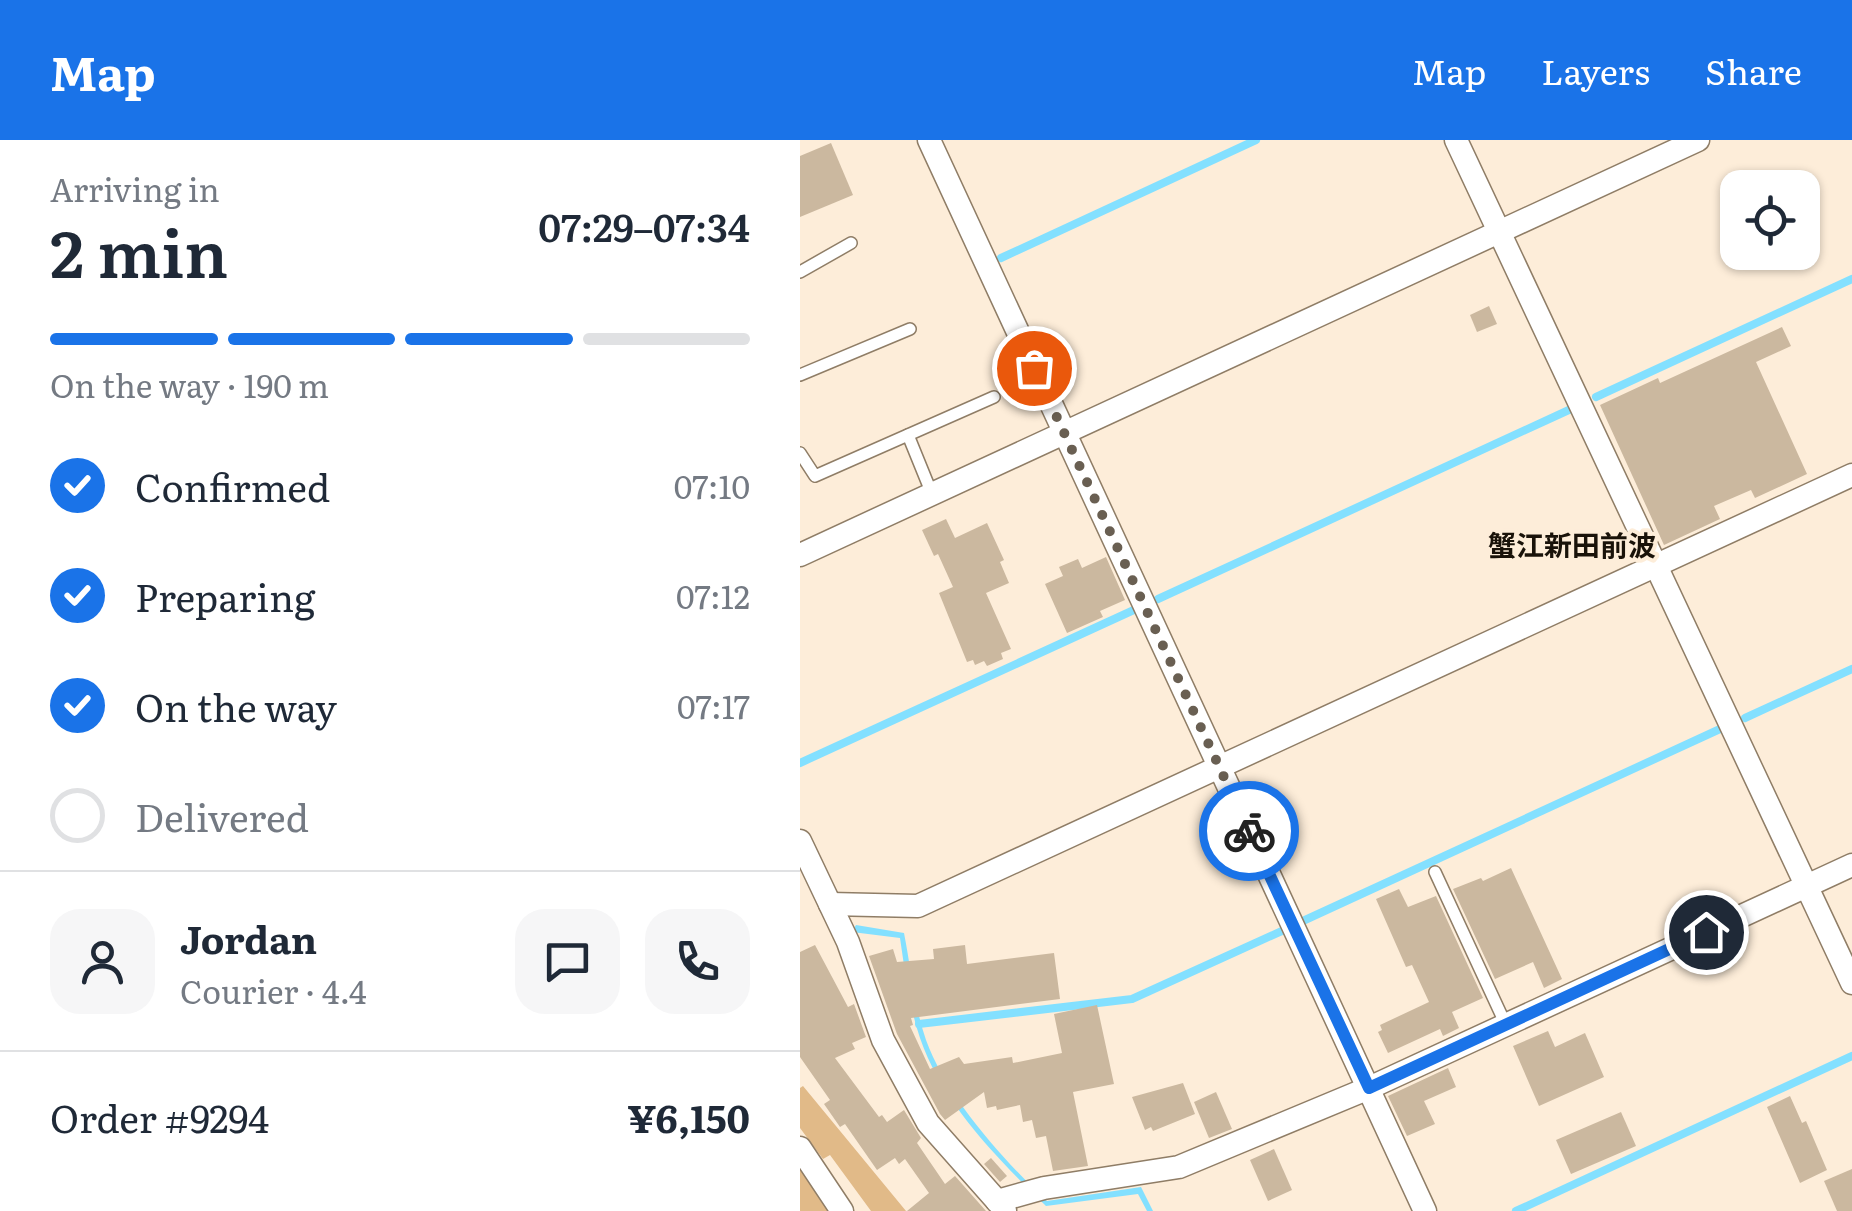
<!DOCTYPE html>
<html lang="en">
<head>
<meta charset="utf-8">
<style>
  :root { --surface:#fff; --page:#f6f6f7; --text:#1f2937; --muted:#747a83; --line:#e0e1e3; --accent:#1a73e8 }
  body { margin:0; font-family:Literata,"Noto Sans JP",serif; background:var(--page); color:var(--text); height:100vh; display:flex; flex-direction:column; font-size:38px; white-space:nowrap }
  * { box-sizing:border-box; margin:0 }
  p { font-size:32px; color:var(--muted) }
  .icon { flex:none; width:55px; height:55px; fill:none; stroke:currentColor; stroke-width:2; stroke-linecap:round; stroke-linejoin:round }
  .map { position:relative; flex:1; overflow:hidden }
  .sheet { display:flex; flex-direction:column; background:var(--surface); width:800px }
  .sheet>* { flex:none }
  .controls { position:absolute; left:920px; top:30px; display:grid; gap:20px }
  .controls a { display:grid; place-items:center; width:100px; height:100px; border-radius:20px; background:var(--surface); box-shadow:0 2px 8px #0004; font-size:50px }
  .pin { position:absolute; display:grid; place-items:center; width:85px; height:85px; color:#fff; margin:-42px; border:5px solid #fff; border-radius:50%; box-shadow:0 2px 10px #0007 }
  .courier { position:absolute; display:grid; place-items:center; width:100px; height:100px; margin:-50px; border:8px solid #1a73e8; border-radius:50%; background:#fff; color:#222; box-shadow:0 2px 12px #0007 }
  .head em { font-style:normal; font-weight:600 }
  .head div { display:flex; flex-direction:column-reverse }
  .head { display:flex; align-items:center; justify-content:space-between; height:170px; padding:0 50px }
  h1 { font-size:65px; font-weight:600; line-height:75px }
  .bar { display:grid; grid-template-columns:repeat(4,1fr); gap:15px 10px; align-content:center; height:120px; padding:0 50px }
  .bar i { height:12px; border-radius:8px; background:var(--line) }
  .bar .selected { background:var(--accent) }
  .bar p { grid-column:span 4 }
  .line { display:flex; align-items:center; gap:25px; padding:0 50px; border-top:2px solid var(--line) }
  .line div { flex:1 }
  .round { display:grid; place-items:center; flex:none; width:105px; height:105px; border-radius:30px; background:var(--page) }
  ol { padding:0 50px; list-style:none }
  li { display:flex; align-items:center; gap:30px; height:110px }
  li p { margin-inline-start:auto }
  li .icon { padding:10px; border-radius:50%; background:var(--accent); color:#fff; stroke-width:4 }
  li:last-child { color:var(--muted) }
  li i { width:55px; height:55px; border:5px solid var(--line); border-radius:50% }
  header { display:flex; align-items:center; gap:60px; box-sizing:border-box; height:140px; padding:0 50px; background:var(--accent); color:#fff }
  header strong { font-size:48px }
  nav { display:flex; gap:55px; margin-inline-start:auto; font-size:35px }
  main { display:flex; flex:1; min-height:0 }
  .map>svg:first-child { display:block }
  .green { fill:#e1ba88 }
  .water { fill:#83e0ff }
  .lines { fill:none; stroke-linecap:round; stroke-linejoin:round }
  .stream { stroke:#83e0ff; stroke-width:8 }
  .building { fill:#cbb89f }
  .service-casing { stroke:#8f7d66; stroke-width:14 }
  .minor-casing { stroke:#8f7d66; stroke-width:25 }
  .service { stroke:#fff; stroke-width:11 }
  .minor { stroke:#fff; stroke-width:22 }
  .done { stroke:#695f52; stroke-width:10; stroke-dasharray:0 18 }
  .route { stroke:#1a73e8; stroke-width:12 }
  .labels { text-anchor:middle; dominant-baseline:central; stroke-width:8; stroke-linejoin:round; paint-order:stroke }
  .neighbourhood-label { font-size:28px; font-weight:bold; fill:#191209; stroke:#fdedd9 }
</style>
</head>
<body>
<header>
<strong>Map</strong>
<nav><a>Map</a><a>Layers</a><a>Share</a></nav>
</header>
<main>
<section class="sheet">
<div class="head"><div><h1>2 min</h1><p>Arriving in</p></div><em>07:29–07:34</em></div>
<div class="bar"><i class="selected"></i><i class="selected"></i><i class="selected"></i><i></i><p>On the way · 190 m</p></div>
<ol>
<li><svg class="icon" aria-label="check" viewBox="0 0 24 24"><path d="M5 12l5 5 9-10"/></svg>Confirmed<p>07:10</p></li>
<li><svg class="icon" aria-label="check" viewBox="0 0 24 24"><path d="M5 12l5 5 9-10"/></svg>Preparing<p>07:12</p></li>
<li><svg class="icon" aria-label="check" viewBox="0 0 24 24"><path d="M5 12l5 5 9-10"/></svg>On the way<p>07:17</p></li>
<li><i></i>Delivered</li>
</ol>
<div class="line" style="height:180px"><a class="round"><svg class="icon" aria-label="person" viewBox="0 0 24 24"><circle cx="12" cy="8" r="4"/><path d="M4 21q1-7 8-7t8 7"/></svg></a><div><b>Jordan</b><p>Courier · 4.4</p></div><a class="round"><svg class="icon" aria-label="chat" viewBox="0 0 24 24"><path d="M4 5h16v11H9l-5 4z"/></svg></a><a class="round"><svg class="icon" aria-label="phone" viewBox="0 0 24 24"><path d="M5 4h4l2 5-3 2q2 4 5 5l2-3 5 2v4C11 20 4 13 5 4z"/></svg></a></div>
<div class="line" style="height:130px"><div>Order #9294</div><b>¥6,150</b></div>
</section>
<div class="map">
<svg width="1052" height="1071" viewBox="0 0 1052 1071">
  <rect width="100%" height="100%" fill="#fdedd9"/>
  <g class="green">
    <polygon points="3,946 106,1071 71,1071 30,1015 23,1019 0,988 0,948"/>
    <polygon points="0,1020 35,1071 0,1071"/>
  </g>
  <path class="water" d="M56,785L104,793C111,828 114,866 126,900C146,956 203,1020 247,1061L341,1047L353,1071H347L338,1054L246,1066C198,1019 142,963 120,898C109,866 105,831 100,798L52,792Z"/>
  <g class="lines">
    <g class="stream">
      <polyline points="201,118 456,0"/>
      <polyline points="796,257 1052,139"/>
      <polyline points="358,459 771,269"/>
      <polyline points="945,578 1052,529"/>
      <polyline points="0,623 336,469"/>
      <polyline points="505,780 920,589"/>
      <polyline points="119,884 332,859 484,790"/>
      <polyline points="716,1071 1052,916"/>
    </g>
  </g>
  <g class="building">
    <polygon points="31,3 53,55 0,77 0,16"/>
    <polygon points="689,166 697,184 677,192 670,175"/>
    <polygon points="982,187 991,206 956,222 1007,334 955,358 951,350 914,366 920,379 864,405 800,265 858,238 860,243"/>
    <polygon points="146,379 155,398 187,383 204,420 200,422 209,443 186,453 211,509 201,513 203,519 187,526 184,521 175,525 173,520 167,522 139,453 153,447 138,414 134,416 122,390"/>
    <polygon points="306,417 325,460 300,471 303,477 267,493 245,444 263,436 259,427 278,419 282,428"/>
    <polygon points="711,728 762,839 744,848 733,822 695,839 653,749 681,738 683,741"/>
    <polygon points="599,749 608,767 636,756 683,858 652,872 659,888 643,896 640,889 588,913 578,892 582,890 580,885 629,862 612,825 606,827 576,759"/>
    <polygon points="15,805 48,867 54,864 66,897 52,903 55,909 35,918 79,977 82,975 87,982 104,970 121,998 117,1003 145,1044 155,1036 186,1071 107,1071 129,1053 105,1019 99,1024 95,1018 77,1030 45,984 40,987 24,964 30,960 0,917 0,812"/>
    <polygon points="165,805 167,824 254,813 260,859 111,878 113,885 110,886 130,929 159,917 164,924 212,917 213,923 262,913 254,874 297,865 314,944 273,952 288,1026 253,1031 246,996 236,998 232,980 223,982 220,965 197,970 196,966 187,968 184,952 145,980 140,974 97,894 69,816 93,809 97,822 134,819 133,809"/>
    <polygon points="748,891 755,907 785,893 804,937 739,966 713,906"/>
    <polygon points="648,928 656,947 624,961 635,984 607,996 588,956"/>
    <polygon points="383,943 395,974 353,991 351,987 345,990 332,957"/>
    <polygon points="416,952 432,989 409,998 394,962"/>
    <polygon points="990,956 1002,983 1006,981 1027,1030 1000,1043 967,967"/>
    <polygon points="821,972 836,1006 771,1034 756,1000"/>
    <polygon points="474,1009 492,1050 468,1061 450,1020"/>
    <polygon points="191,1018 207,1036 200,1042 184,1024"/>
    <polygon points="1052,1029 1052,1071 1037,1071 1024,1041"/>
  </g>
  <g class="lines">
    <defs>
      <g id="service">
        <polyline points="0,132 51,103"/>
        <polyline points="0,235 110,189"/>
        <polyline points="108,295 132,354"/>
        <polyline points="0,313 15,336 194,257"/>
        <polyline points="635,732 706,885"/>
      </g>
      <g id="minor">
        <polyline points="129,0 625,1071"/>
        <polyline points="656,0 1052,843"/>
        <polyline points="0,415 898,0"/>
        <polyline points="0,701 48,802 83,900 128,983 205,1070"/>
        <polyline points="30,764 118,766 1052,335"/>
        <polyline points="0,1008 42,1071"/>
        <polyline points="197,1061 244,1048 379,1027 569,948 1052,725"/>
      </g>
    </defs>
    <use href="#service" class="service-casing"/>
    <use href="#minor" class="minor-casing"/>
    <use href="#service" class="service"/>
    <use href="#minor" class="minor"/>
  </g>
  <g class="lines">
    <polyline class="done" points="234,228 449,691"/>
    <polyline class="route" points="449,691 569,948 906,792"/>
  </g>
  <g class="labels">
    <g class="neighbourhood-label">
      <text x="772" y="404">蟹江新田前波</text>
    </g>
  </g>
</svg>
<div class="controls">
<a><svg class="icon" aria-label="locate" viewBox="0 0 24 24"><circle cx="12" cy="12" r="6"/><path d="M12 2v4M12 18v4M2 12h4M18 12h4"/></svg></a>
</div>
<div class="pin" style="left:234px;top:228px;background:#ea580c"><svg class="icon" aria-label="bag" viewBox="0 0 24 24"><path d="M5 8h14l-1 12H6zM9 8a3 3 0 0 1 6 0"/></svg></div>
<div class="pin" style="left:906px;top:792px;background:#1f2937"><svg class="icon" aria-label="home" viewBox="0 0 24 24"><path d="M3 11l9-7 9 7M6 9v11h12V9"/></svg></div>
<div class="courier" style="left:449px;top:691px"><svg class="icon" aria-label="bike" viewBox="0 0 24 24"><circle cx="6" cy="16" r="4"/><circle cx="18" cy="16" r="4"/><path d="M6 16l4-8h5l3 8M10 8l3 8H6M13 5h3"/></svg></div>
</div>
</main>
</body>
</html>
